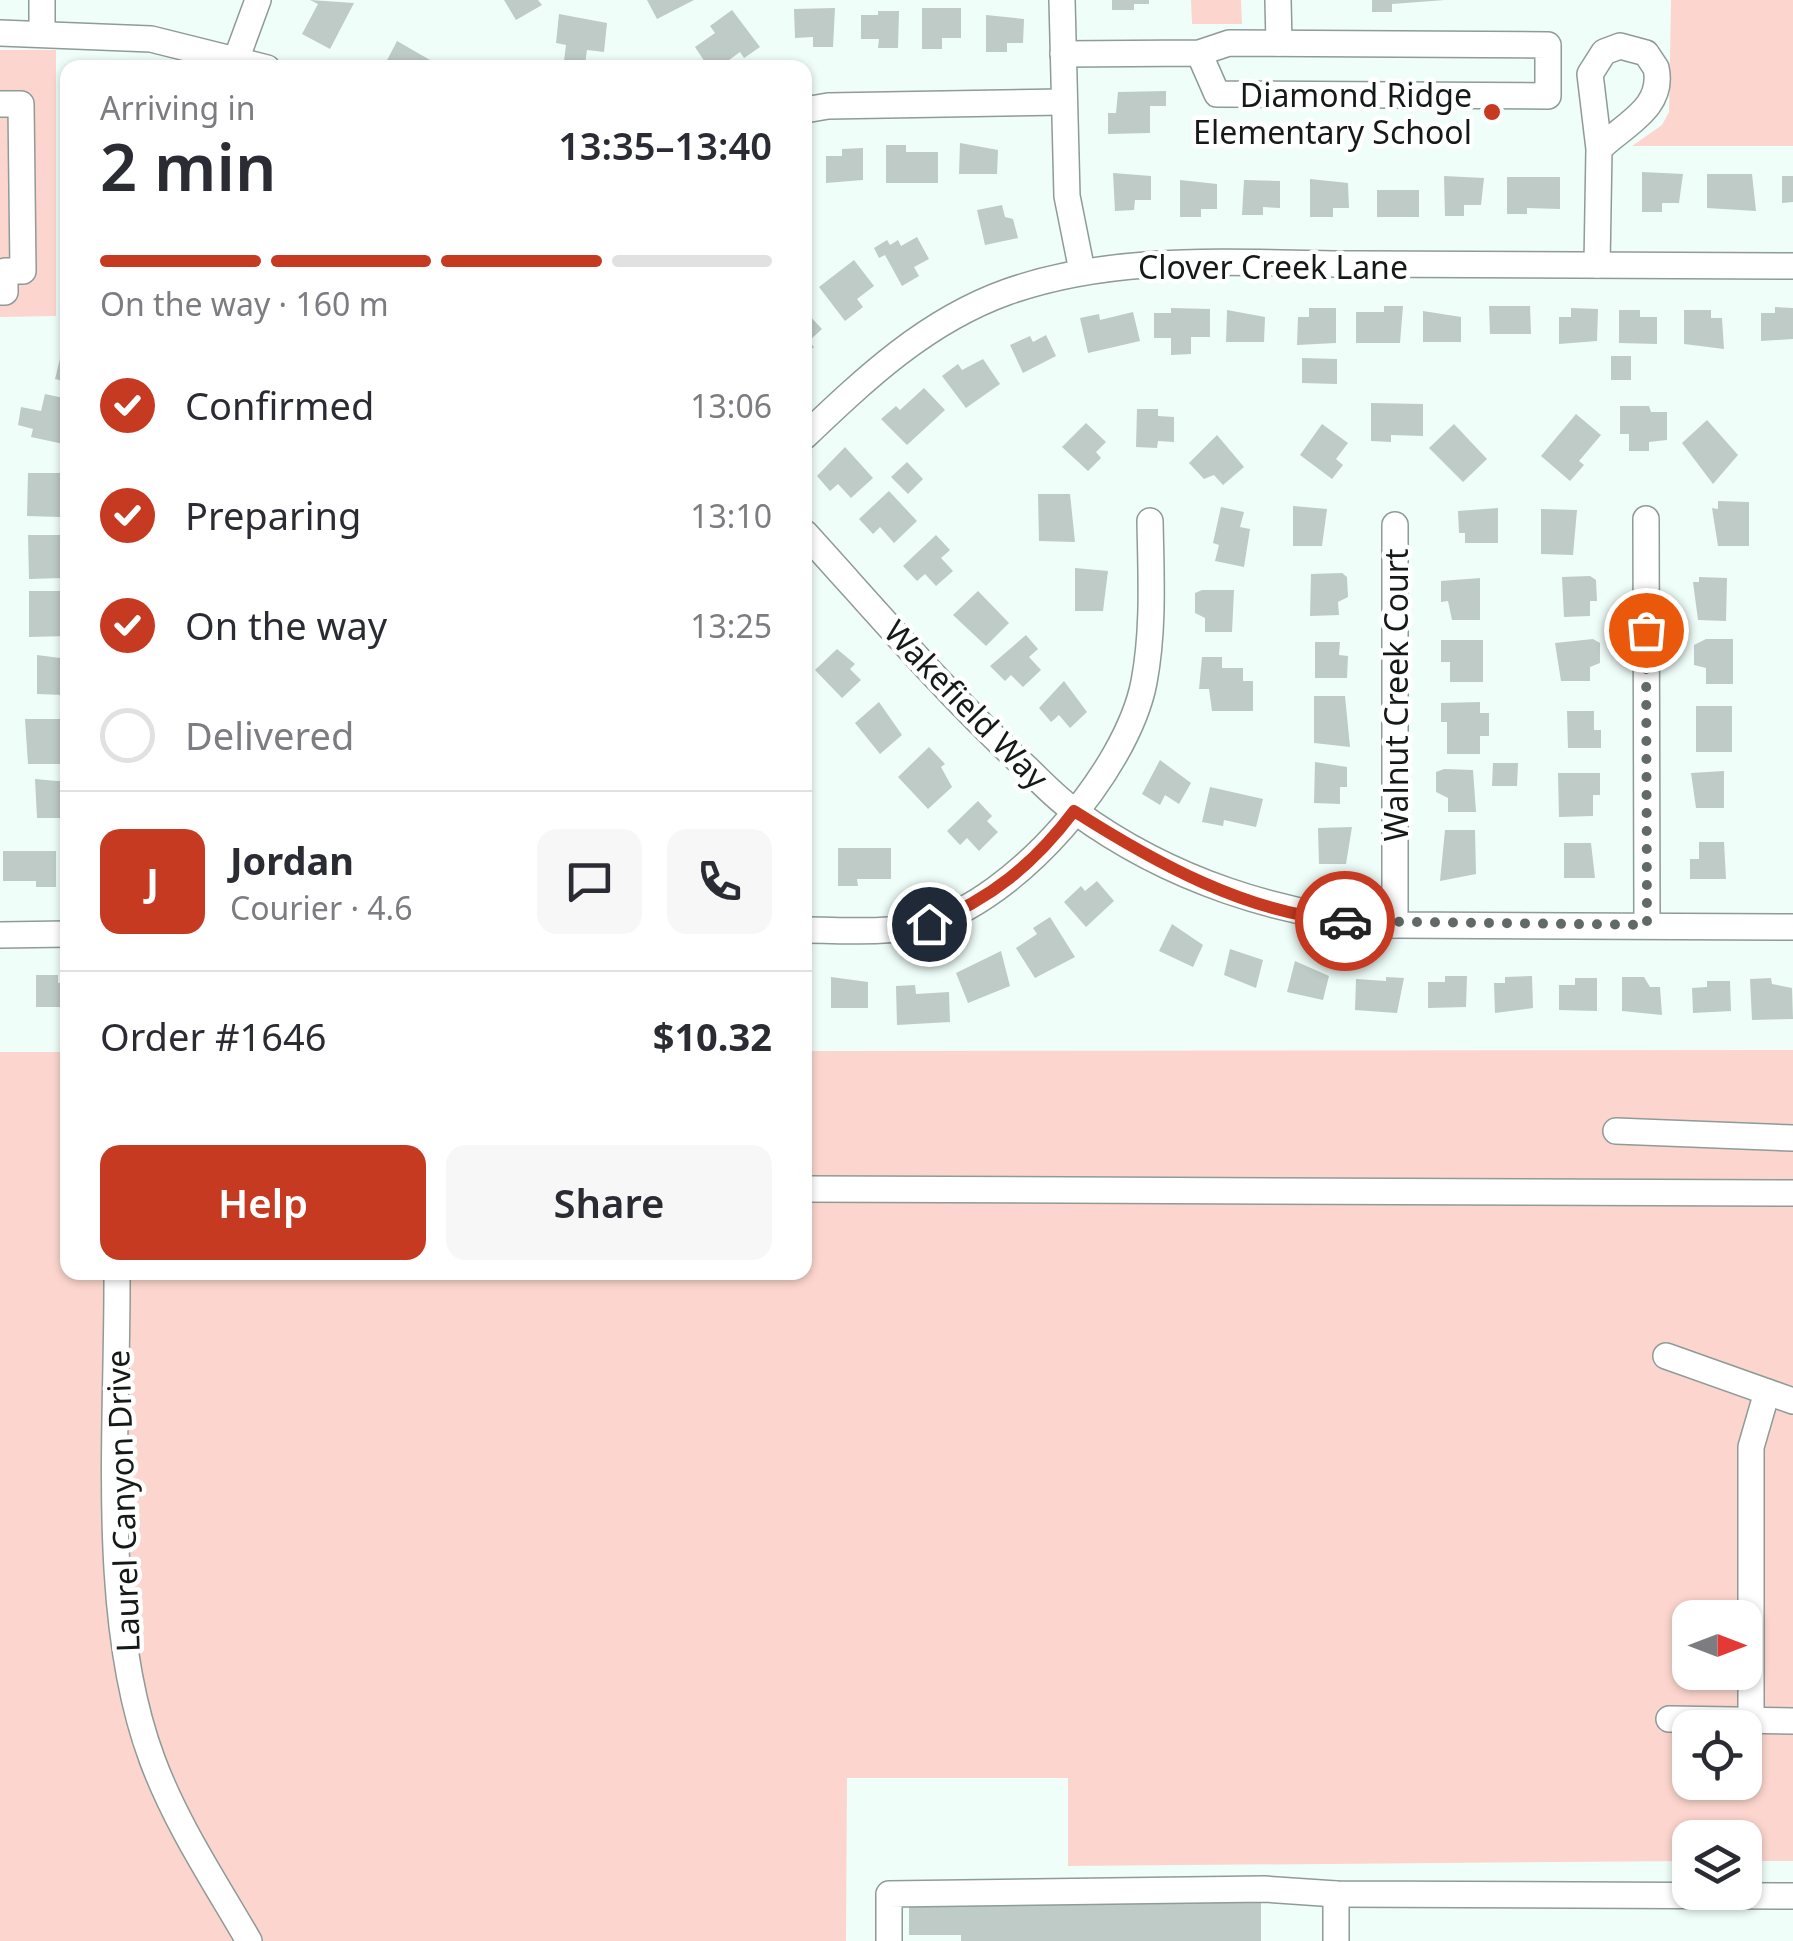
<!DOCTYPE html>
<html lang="en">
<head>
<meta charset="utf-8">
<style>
  :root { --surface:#fff; --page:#f7f7f7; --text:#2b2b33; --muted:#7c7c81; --line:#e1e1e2; --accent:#c53a21 }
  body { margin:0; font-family:"Noto Sans",sans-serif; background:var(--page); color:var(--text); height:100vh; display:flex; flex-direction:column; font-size:38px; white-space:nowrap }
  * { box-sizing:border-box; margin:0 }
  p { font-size:32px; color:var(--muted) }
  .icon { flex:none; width:55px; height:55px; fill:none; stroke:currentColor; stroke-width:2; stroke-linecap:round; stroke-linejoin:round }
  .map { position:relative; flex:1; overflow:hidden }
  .panel { position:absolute; left:60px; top:60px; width:752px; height:1220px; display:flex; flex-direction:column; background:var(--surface); border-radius:20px; box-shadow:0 2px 8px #0004 }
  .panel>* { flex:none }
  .needle { width:65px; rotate:90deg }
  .buttons { position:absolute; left:1672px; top:1600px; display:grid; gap:20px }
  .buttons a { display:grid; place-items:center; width:90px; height:90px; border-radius:20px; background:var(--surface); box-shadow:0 2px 8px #0004; font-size:50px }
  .pin { position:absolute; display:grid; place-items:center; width:85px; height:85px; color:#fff; margin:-42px; border:5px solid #fff; border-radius:50%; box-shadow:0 2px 10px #0007 }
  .courier { position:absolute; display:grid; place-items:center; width:100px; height:100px; margin:-50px; border:8px solid #c53a21; border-radius:50%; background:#fff; color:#222; box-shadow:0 2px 12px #0007 }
  .head em { font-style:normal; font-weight:600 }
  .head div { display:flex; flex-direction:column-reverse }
  .head { display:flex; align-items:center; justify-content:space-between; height:170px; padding:0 40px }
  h1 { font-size:65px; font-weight:600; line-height:75px }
  .bar { display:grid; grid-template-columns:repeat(4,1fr); gap:15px 10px; align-content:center; height:120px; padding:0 40px }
  .bar i { height:12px; border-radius:8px; background:var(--line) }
  .bar .current { background:var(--accent) }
  .bar p { grid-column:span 4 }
  .line { display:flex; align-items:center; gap:25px; padding:0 40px; border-top:2px solid var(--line) }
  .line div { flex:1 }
  .round { display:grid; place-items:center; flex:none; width:105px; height:105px; border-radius:20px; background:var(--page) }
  ol { padding:0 40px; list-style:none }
  li { display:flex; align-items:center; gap:30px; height:110px }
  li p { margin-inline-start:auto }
  li .icon { padding:10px; border-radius:50%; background:var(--accent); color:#fff; stroke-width:4 }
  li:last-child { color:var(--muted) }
  li i { width:55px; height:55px; border:5px solid var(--line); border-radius:50% }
  .primary-button { display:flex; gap:20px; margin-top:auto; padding:20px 40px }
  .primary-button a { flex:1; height:115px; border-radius:20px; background:var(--accent); color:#fff; font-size:40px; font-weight:600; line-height:115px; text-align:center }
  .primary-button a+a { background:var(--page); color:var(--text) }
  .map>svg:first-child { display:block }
  .green { fill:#fcd6ce; fill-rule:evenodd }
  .building { fill:#becbc6 }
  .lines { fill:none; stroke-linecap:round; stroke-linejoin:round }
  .minor-casing { stroke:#8e9b97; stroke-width:28 }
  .minor { stroke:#fff; stroke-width:25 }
  .done { stroke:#626a67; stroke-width:10; stroke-dasharray:0 18 }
  .route { stroke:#c53a21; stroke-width:12 }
  .poi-dot { fill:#c53a21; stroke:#fff; stroke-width:4 }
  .labels { text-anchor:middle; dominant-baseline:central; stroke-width:9; stroke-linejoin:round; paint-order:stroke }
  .poi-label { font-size:32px; fill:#151a18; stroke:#fff; text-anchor:end }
  .street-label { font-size:32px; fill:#151a18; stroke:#fff }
</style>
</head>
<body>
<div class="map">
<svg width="1793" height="1941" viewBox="0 0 1793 1941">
  <rect width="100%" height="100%" fill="#f0fef9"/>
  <g class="green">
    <polygon points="1191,0 1241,0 1242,24 1192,24"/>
    <polygon points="1671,0 1793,0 1793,146 1632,146 1662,125 1669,112"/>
    <polygon points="0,50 56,50 56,316 0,317"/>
    <path d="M1793,1050V1861H1745V1838H1690V1861L1068,1866V1778H847L846,1941H0V1052H67L68,1272H805V1051ZM1690,1618H1745V1672H1690ZM1690,1728H1745V1782H1690Z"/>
  </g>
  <g class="building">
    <polygon points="310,0 354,3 330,49 302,34 318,4"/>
    <polygon points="504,0 538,0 542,5 516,20"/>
    <polygon points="647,0 694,0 657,19"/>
    <polygon points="1112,0 1149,0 1149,4 1134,4 1134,10 1112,10"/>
    <polygon points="1372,0 1445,0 1392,4 1392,12 1372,12"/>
    <polygon points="835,8 833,47 813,47 813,37 795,38 794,9"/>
    <polygon points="922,8 961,8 961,38 942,38 942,49 922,49"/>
    <polygon points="732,10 760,47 744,58 740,52 718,68 709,68 695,47 715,33 710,26"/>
    <polygon points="878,11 899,11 898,48 878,48 879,39 861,39 861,15 878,15"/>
    <polygon points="559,14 607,23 604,52 587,50 585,64 564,61 566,45 556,43"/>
    <polygon points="986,15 1024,19 1023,43 1007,43 1007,52 986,52"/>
    <polygon points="397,41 430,60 426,68 383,68"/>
    <polygon points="1166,91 1166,106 1150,106 1150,133 1108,134 1108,113 1116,113 1118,92"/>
    <polygon points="960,143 998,150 997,174 959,174"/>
    <polygon points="886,145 906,145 906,152 938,152 938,183 886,183"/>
    <polygon points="863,148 863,180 826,183 826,156 842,156 842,149"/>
    <polygon points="1642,172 1683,174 1679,203 1662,203 1662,212 1642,212"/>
    <polygon points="1113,173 1151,176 1151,200 1135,200 1134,210 1115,211"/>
    <polygon points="1707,174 1752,174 1756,211 1707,208"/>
    <polygon points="1444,176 1484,178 1481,205 1464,205 1464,216 1445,216"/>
    <polygon points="1782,176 1793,176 1793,202 1782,203"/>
    <polygon points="1507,177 1560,177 1560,209 1527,208 1527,214 1507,214"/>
    <polygon points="1310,179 1348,183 1349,208 1333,208 1333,217 1310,217"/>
    <polygon points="1180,180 1217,184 1217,209 1201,209 1201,217 1180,217"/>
    <polygon points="1244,180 1280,181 1280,208 1263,207 1263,215 1242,215"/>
    <rect x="1377" y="190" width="42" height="27"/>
    <polygon points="1002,205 1005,217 1013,219 1018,238 985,245 977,210"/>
    <polygon points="917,237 929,259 914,267 919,276 902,286 885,255 879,258 874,248 887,240 890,245 898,240 901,246"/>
    <polygon points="854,260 874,286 857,299 863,307 845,321 819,287"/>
    <polygon points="1384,306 1403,306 1400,343 1356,343 1356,312 1384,312"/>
    <polygon points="1489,306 1530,306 1531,334 1490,334"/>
    <polygon points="1775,307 1793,308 1793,339 1761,341 1761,313 1775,313"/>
    <polygon points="1171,308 1210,309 1210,337 1191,337 1191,354 1171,355 1171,338 1154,338 1154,313 1171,313"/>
    <polygon points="1309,308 1336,308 1336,343 1297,345 1298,317 1309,317"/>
    <polygon points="1571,308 1598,309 1597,341 1559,344 1559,317 1571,317"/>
    <polygon points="1227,310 1265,317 1264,342 1226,342"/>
    <polygon points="1619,310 1640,310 1640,317 1657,317 1657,344 1619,343"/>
    <polygon points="1684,310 1711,310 1711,318 1722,318 1724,349 1684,344"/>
    <polygon points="805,311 822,329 809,341 814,347 805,355"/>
    <polygon points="1423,311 1461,317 1461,342 1423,342"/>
    <polygon points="1133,312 1140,341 1088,353 1080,318 1099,314 1100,320"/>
    <polygon points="68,326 68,382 55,379"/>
    <polygon points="1046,335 1056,356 1023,373 1010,345 1030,336 1033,342"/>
    <rect x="1611" y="356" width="20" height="24"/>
    <polygon points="1302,358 1337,359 1337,384 1302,383"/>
    <polygon points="983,359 1000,384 966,408 942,376 958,364 962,370"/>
    <polygon points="924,388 945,410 907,445 881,419 896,406 900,410"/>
    <polygon points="45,394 68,399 68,445 31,437 33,429 18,425 21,407 41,411"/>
    <polygon points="1371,403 1423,404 1423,436 1391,435 1391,442 1371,441"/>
    <polygon points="1620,406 1649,406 1651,412 1667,412 1667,440 1649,442 1649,451 1629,451 1629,434 1620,434"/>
    <polygon points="1137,409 1158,409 1158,416 1174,417 1174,442 1158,441 1157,448 1136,447"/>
    <polygon points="1576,414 1601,435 1579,461 1584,465 1570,481 1541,456"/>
    <polygon points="1707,420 1738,455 1713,484 1682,443"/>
    <polygon points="1086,423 1106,442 1096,452 1101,458 1088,471 1062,447"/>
    <polygon points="1322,424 1348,443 1336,459 1343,465 1332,479 1300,455"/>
    <polygon points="1454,424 1487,459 1463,482 1429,448"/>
    <polygon points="1217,435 1244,467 1223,485 1214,475 1204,479 1189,463"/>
    <polygon points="845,447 873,478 851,498 838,484 830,491 817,476"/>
    <polygon points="907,462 923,479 908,494 891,477"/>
    <polygon points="28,473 68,473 68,493 60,493 60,517 27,516"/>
    <polygon points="889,491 917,521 894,543 880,527 873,534 859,519"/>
    <polygon points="1038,494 1070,494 1075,542 1039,541"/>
    <polygon points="1718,501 1749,502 1749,546 1718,546 1712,508 1718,509"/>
    <polygon points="1293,506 1327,509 1322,546 1293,546"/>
    <polygon points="1221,507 1244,512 1240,527 1250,529 1244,567 1215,561 1219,545 1213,543"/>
    <polygon points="1498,508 1498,543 1465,543 1465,533 1459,533 1458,511"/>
    <polygon points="1541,509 1577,510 1573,555 1541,554"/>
    <polygon points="28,535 62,535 63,578 29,579"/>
    <polygon points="936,535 950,550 941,558 953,571 936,586 925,574 917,581 903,566"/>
    <polygon points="1075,568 1108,571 1103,611 1075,611"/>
    <polygon points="1342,573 1347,577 1348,597 1338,602 1339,615 1310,616 1311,574"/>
    <polygon points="1590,576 1596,580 1597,601 1590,601 1590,616 1564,617 1562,577"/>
    <polygon points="1699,577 1727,578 1726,621 1698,620 1693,582 1699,582"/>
    <polygon points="1480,578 1480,620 1452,620 1448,601 1441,602 1441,581"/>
    <polygon points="1202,590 1234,590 1232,632 1205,632 1205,618 1195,613 1195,593"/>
    <polygon points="29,591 60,591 60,616 68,616 68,636 29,637"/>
    <polygon points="978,591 1009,623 986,646 953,615"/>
    <polygon points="1026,635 1038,649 1029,657 1041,670 1023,687 1011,675 1005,681 990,666"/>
    <polygon points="1593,639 1600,643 1600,663 1590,667 1590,681 1561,681 1555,643"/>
    <polygon points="1706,639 1733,639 1733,684 1706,684 1706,668 1694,665 1694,645"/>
    <polygon points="1441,640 1483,640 1483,682 1450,682 1450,662 1441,662"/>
    <polygon points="1315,642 1340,642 1339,655 1348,656 1347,678 1315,678"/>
    <polygon points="837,649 855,664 850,669 861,680 842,698 815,670"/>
    <polygon points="37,655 68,659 63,695 37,694"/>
    <polygon points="1202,657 1222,657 1222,668 1243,668 1243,681 1253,681 1253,711 1212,711 1209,689 1199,689"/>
    <polygon points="1064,681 1087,712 1070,728 1059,715 1051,722 1039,708"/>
    <polygon points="1314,696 1345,696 1350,747 1314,743"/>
    <polygon points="879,702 902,735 880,754 855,723"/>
    <polygon points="1480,702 1480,713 1489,713 1489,736 1480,736 1480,754 1447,754 1447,722 1441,722 1441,703"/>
    <rect x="1696" y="706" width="36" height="46"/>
    <polygon points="1567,711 1594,711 1594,730 1601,730 1601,748 1568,748"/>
    <polygon points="25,719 68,719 63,764 28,764"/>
    <polygon points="929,747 945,764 941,767 952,787 928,809 898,777"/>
    <polygon points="1160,760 1191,783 1179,804 1165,795 1160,805 1142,794"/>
    <polygon points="1315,762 1347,767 1347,787 1340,787 1340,804 1314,803"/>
    <polygon points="1493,763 1518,763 1517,786 1492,786"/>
    <polygon points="1444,769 1473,770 1476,812 1448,812 1448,798 1436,792 1436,772"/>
    <polygon points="1724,771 1724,808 1696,808 1691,773"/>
    <polygon points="1558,773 1600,773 1600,795 1593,795 1593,816 1559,817"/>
    <polygon points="35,779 68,782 62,818 37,818"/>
    <polygon points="1210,787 1263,799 1256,827 1224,820 1223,826 1202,822"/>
    <polygon points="978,801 992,816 987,821 998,832 979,851 967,838 960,845 947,831"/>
    <polygon points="1352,827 1346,864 1319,864 1318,828"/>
    <polygon points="1445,830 1475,830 1476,874 1440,881"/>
    <polygon points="1699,842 1724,842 1726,879 1690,879 1690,859 1699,859"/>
    <polygon points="1564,843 1591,843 1595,878 1564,878"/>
    <polygon points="838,848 891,848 891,879 857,879 858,886 838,886"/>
    <polygon points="3,851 56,851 56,887 36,887 36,881 3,881"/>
    <polygon points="1097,881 1114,901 1086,927 1064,902 1081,886 1085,891"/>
    <polygon points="1050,917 1075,957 1035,978 1016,948 1037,934 1033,928"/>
    <polygon points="1172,924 1203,945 1193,967 1159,951"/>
    <polygon points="1230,949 1263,960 1256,988 1224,975"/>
    <polygon points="1001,951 1010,986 968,1003 956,973"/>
    <polygon points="1295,961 1329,976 1323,1000 1287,992"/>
    <polygon points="36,975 58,975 58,983 68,983 68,1007 36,1007"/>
    <polygon points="1445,976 1467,976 1466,1007 1428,1008 1428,982 1445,982"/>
    <polygon points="1532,976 1533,1008 1495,1013 1494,983 1505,983 1505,977"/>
    <polygon points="831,977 868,982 868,1008 831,1008"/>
    <polygon points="1386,977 1404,978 1397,1013 1355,1010 1356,979 1386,981"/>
    <polygon points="1622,977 1644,977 1650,987 1660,987 1662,1015 1622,1011"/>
    <polygon points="1575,978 1597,978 1597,1011 1559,1010 1559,985 1575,985"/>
    <polygon points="1771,978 1772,984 1792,988 1793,1019 1752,1020 1750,979"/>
    <polygon points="1707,981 1730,981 1731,1011 1693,1013 1692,988 1707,987"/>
    <polygon points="915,985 916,994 949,992 950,1022 897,1025 896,986"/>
    <polygon points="1261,1902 1261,1941 961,1941 961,1935 909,1935 909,1903"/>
  </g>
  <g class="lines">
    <defs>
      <g id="minor">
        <polyline points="42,0 42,33"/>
        <polyline points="1062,0 1067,196 1082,271"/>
        <polyline points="1278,0 1279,43"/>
        <polyline points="0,33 151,39 267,68"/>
        <polyline points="1063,54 1199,53 1229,43 1548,45 1548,96 1217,94 1199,53"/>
        <polyline points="233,68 258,0"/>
        <polyline points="0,104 21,104 23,271 5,271 5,292 0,292"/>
        <polyline points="805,110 828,106 1063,102"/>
        <path d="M1597,265L1599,149L1590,74L1604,52L1620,46L1646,53L1656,68C1665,108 1623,125 1599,149"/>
        <path d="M805,436C866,378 926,321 1007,292C1119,252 1243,264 1360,264C1505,265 1649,265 1793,266"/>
        <polyline points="1646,519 1647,925"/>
        <polyline points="1395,525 1395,925"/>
        <path d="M805,533C875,610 943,690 1019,761C1038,778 1055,798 1076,812C1169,880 1280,916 1395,925L1793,927"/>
        <path d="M805,930C845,930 888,934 927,924C1015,901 1127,771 1144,682C1154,629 1151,575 1150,521"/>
        <polyline points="0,935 68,934"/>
        <polyline points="1616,1131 1793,1138"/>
        <polyline points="805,1189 1793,1193"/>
        <path d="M117,1272C118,1424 99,1617 152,1759C176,1824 215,1882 249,1941"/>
        <polyline points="1666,1356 1793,1401"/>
        <polyline points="1669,1719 1793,1721"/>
        <polyline points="1751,1720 1751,1447 1767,1392"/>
        <polyline points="1336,1894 1336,1941"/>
        <polyline points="889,1941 889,1894 1264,1889 1336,1894 1793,1896"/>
      </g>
    </defs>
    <use href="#minor" class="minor-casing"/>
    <use href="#minor" class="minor"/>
  </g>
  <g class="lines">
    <polyline class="done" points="1345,921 1647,925 1646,630"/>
    <path class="route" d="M929,924C991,899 1034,864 1074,811C1154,862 1247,914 1345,921"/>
  </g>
  <circle class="poi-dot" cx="1492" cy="112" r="10"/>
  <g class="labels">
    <g class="poi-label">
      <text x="1472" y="94">Diamond Ridge<tspan x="1472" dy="37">Elementary School</tspan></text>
    </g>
    <g class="street-label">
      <text x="1273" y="266">Clover Creek Lane</text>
      <text transform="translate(1395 695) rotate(-90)">Walnut Creek Court</text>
      <text transform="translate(967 704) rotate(46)">Wakefield Way</text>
      <text transform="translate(122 1501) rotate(-92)">Laurel Canyon Drive</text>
    </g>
  </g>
</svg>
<div class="buttons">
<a><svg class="needle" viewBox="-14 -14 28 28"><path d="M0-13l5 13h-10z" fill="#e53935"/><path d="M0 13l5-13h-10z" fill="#7c7c81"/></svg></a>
<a><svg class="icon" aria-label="locate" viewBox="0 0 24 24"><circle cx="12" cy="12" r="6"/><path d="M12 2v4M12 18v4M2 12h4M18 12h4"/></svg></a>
<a><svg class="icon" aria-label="layers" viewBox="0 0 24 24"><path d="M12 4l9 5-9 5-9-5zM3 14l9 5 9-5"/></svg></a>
</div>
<div class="pin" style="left:1646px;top:630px;background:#ea580c"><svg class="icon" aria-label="bag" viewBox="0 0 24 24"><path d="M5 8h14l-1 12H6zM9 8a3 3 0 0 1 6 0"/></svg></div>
<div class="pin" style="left:929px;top:924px;background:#1f2937"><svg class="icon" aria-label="home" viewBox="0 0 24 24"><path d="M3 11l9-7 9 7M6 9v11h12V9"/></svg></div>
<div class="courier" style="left:1345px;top:921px"><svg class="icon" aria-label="car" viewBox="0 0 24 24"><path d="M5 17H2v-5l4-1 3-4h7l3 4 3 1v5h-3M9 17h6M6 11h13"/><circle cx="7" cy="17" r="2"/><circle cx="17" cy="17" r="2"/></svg></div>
<section class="panel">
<div class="head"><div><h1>2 min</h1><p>Arriving in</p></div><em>13:35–13:40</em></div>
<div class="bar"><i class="current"></i><i class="current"></i><i class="current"></i><i></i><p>On the way · 160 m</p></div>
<ol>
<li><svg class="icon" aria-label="check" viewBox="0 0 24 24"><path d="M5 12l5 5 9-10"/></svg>Confirmed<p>13:06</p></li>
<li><svg class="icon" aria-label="check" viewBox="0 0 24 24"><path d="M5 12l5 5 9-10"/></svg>Preparing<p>13:10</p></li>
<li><svg class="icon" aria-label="check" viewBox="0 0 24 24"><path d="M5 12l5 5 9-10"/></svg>On the way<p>13:25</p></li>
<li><i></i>Delivered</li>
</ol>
<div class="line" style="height:180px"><b class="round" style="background:var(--accent);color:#fff">J</b><div><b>Jordan</b><p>Courier · 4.6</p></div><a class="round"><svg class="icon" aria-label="chat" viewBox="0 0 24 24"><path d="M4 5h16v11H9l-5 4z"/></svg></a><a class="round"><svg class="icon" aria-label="phone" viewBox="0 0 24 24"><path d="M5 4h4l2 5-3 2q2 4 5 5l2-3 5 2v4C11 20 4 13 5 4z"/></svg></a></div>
<div class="line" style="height:130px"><div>Order #1646</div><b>$10.32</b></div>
<div class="primary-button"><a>Help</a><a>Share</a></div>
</section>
</div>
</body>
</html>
